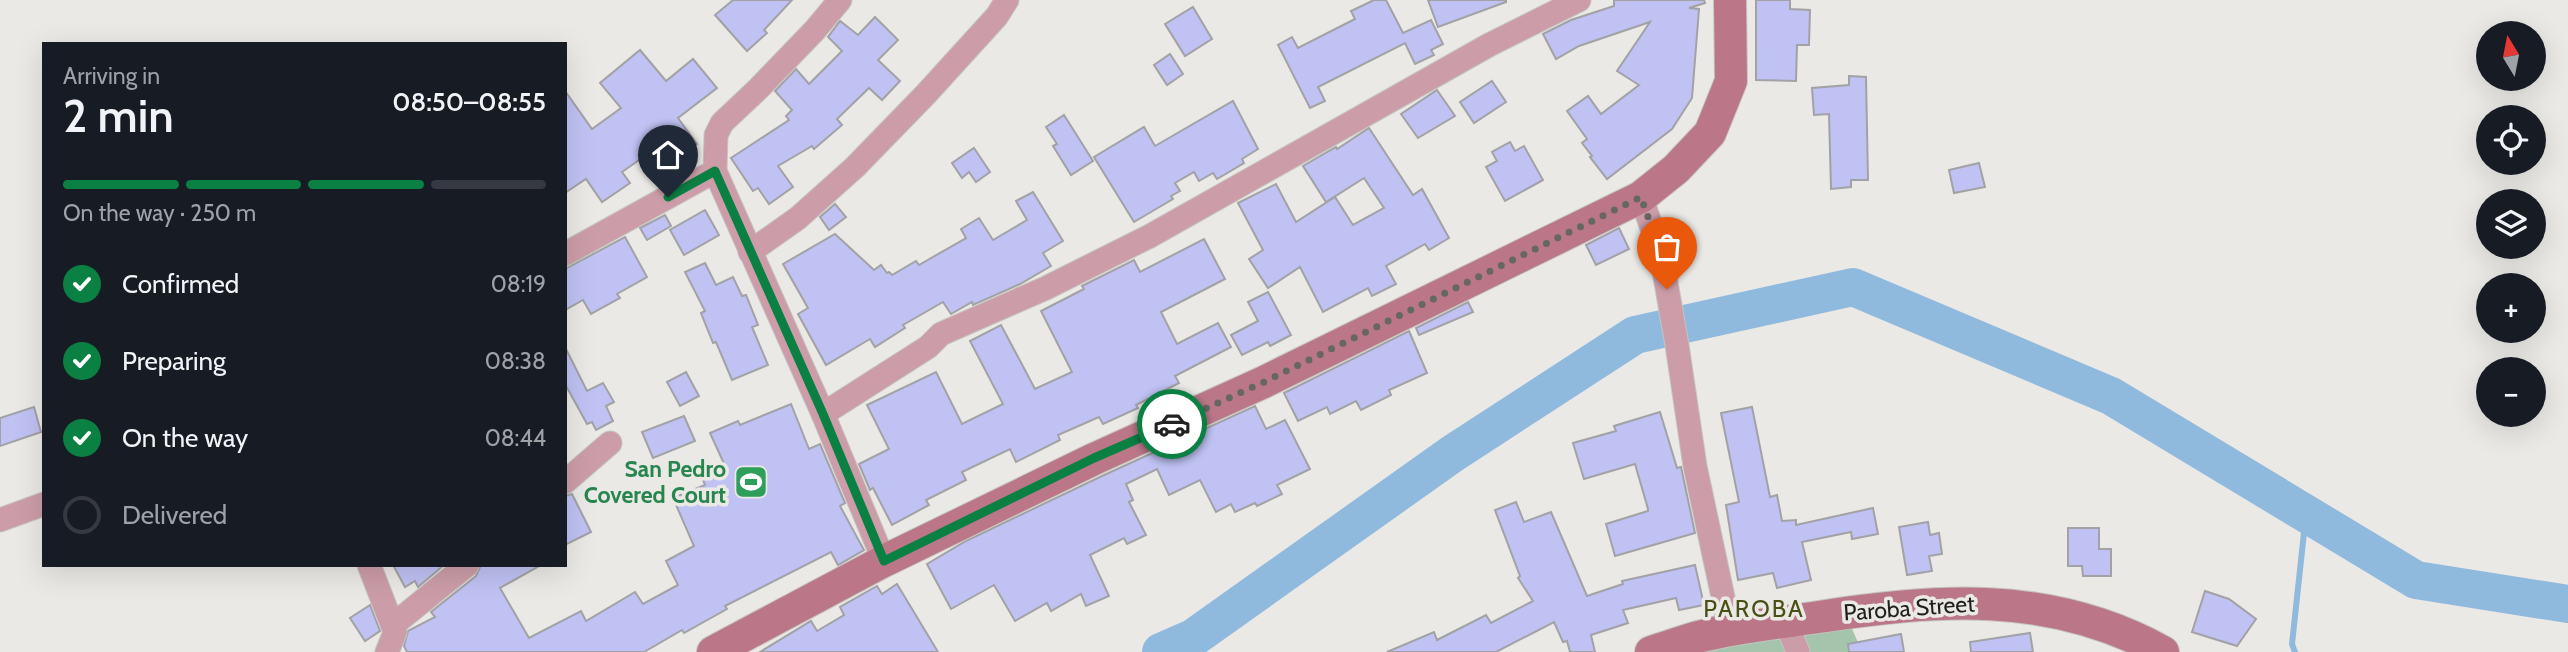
<!DOCTYPE html>
<html lang="en">
<head>
<meta charset="utf-8">
<style>
  :root { --surface:#171b24; --page:#20242c; --text:#f1f3f6; --muted:#9ea1a6; --line:#363941; --accent:#0b8043 }
  body { margin:0; font-family:Cabin,sans-serif; background:var(--page); color:var(--text); height:100vh; display:flex; flex-direction:column; font-size:26px; white-space:nowrap }
  * { box-sizing:border-box; margin:0 }
  p { font-size:23px; color:var(--muted) }
  .icon { flex:none; width:38px; height:38px; fill:none; stroke:currentColor; stroke-width:2; stroke-linecap:round; stroke-linejoin:round }
  .map { position:relative; flex:1; overflow:hidden }
  .side { position:absolute; left:42px; top:42px; width:525px; height:525px; display:flex; flex-direction:column; background:var(--surface); border-radius:0px; box-shadow:0 7px 28px #0002 }
  .side>* { flex:none }
  .needle { width:46px; rotate:350deg }
  .controls { position:absolute; left:2476px; top:21px; display:grid; gap:14px }
  .controls a { display:grid; place-items:center; width:70px; height:70px; border-radius:50%; background:var(--surface); box-shadow:0 7px 28px #0002; font-size:35px }
  .pin { position:absolute; display:grid; place-items:center; width:60px; height:60px; color:#fff; margin:-72px -30px; border-radius:50% 50% 50% 0; rotate:-45deg; box-shadow:0 0 7px #0007 }
  .pin .icon { rotate:45deg }
  .courier { position:absolute; display:grid; place-items:center; width:70px; height:70px; margin:-35px; border:5px solid #0b8043; border-radius:50%; background:#fff; color:#222; box-shadow:0 2px 9px #0007 }
  .head em { font-style:normal; font-weight:600 }
  .head div { display:flex; flex-direction:column-reverse }
  .head { display:flex; align-items:center; justify-content:space-between; height:119px; padding:0 21px }
  h1 { font-size:46px; font-weight:600; line-height:52px }
  .bar { display:grid; grid-template-columns:repeat(4,1fr); gap:10px 7px; align-content:center; height:84px; padding:0 21px }
  .bar i { height:9px; border-radius:5px; background:var(--line) }
  .bar .on { background:var(--accent) }
  .bar p { grid-column:span 4 }
  ol { padding:0 21px; list-style:none }
  li { display:flex; align-items:center; gap:21px; height:77px }
  li p { margin-inline-start:auto }
  li .icon { padding:7px; border-radius:50%; background:var(--accent); color:#fff; stroke-width:4 }
  li:last-child { color:var(--muted) }
  li i { width:38px; height:38px; border:4px solid var(--line); border-radius:50% }
  .map>svg:first-child { display:block }
  .green { fill:#a4c5ab }
  .lines { fill:none; stroke-linecap:round; stroke-linejoin:round }
  .stream { stroke:#90b9de; stroke-width:6 }
  .river { stroke:#90b9de; stroke-width:38 }
  .building { fill:#bfc2f3; stroke:#a2a2a6; stroke-width:2 }
  .street-casing { stroke:#c5c5c1; stroke-width:25 }
  .secondary-casing { stroke:#c5c5c1; stroke-width:34 }
  .street { stroke:#cc9da8; stroke-width:23 }
  .secondary { stroke:#b78; stroke-width:32 }
  .done { stroke:#666663; stroke-width:7; stroke-dasharray:0 12.6 }
  .route { stroke:#0b8043; stroke-width:9 }
  .labels { text-anchor:middle; dominant-baseline:central; stroke-width:7; stroke-linejoin:round; paint-order:stroke }
  .leisure-label { font-size:23px; font-weight:bold; fill:#27864d; stroke:#eae9e5; text-anchor:end }
  .street-label { font-size:23px; fill:#1f1f1d; stroke:#eae9e5 }
  .neighbourhood-label { font-size:24px; letter-spacing:2px; fill:#4a5015; stroke:#eae9e5 }
</style>
</head>
<body>
<div class="map">
<svg width="2568" height="652" viewBox="0 0 2568 652">
  <rect width="100%" height="100%" fill="#eae9e5"/>
  <polygon class="green" points="1850,624 1862,652 1686,652"/>
  <g class="lines">
    <polyline class="stream" points="2295,652 2292,644 2306,514"/>
    <polyline class="river" points="1161,652 1193,638 1452,454 1635,335 1853,287 2111,396 2416,580 2568,604"/>
  </g>
  <g class="building">
    <polygon points="733,0 792,0 764,30 767,33 747,51 715,15"/>
    <polygon points="1374,0 1386,0 1403,33 1431,20 1443,44 1431,50 1434,55 1415,64 1405,43 1318,87 1325,101 1310,108 1278,45 1292,37 1298,48 1355,19 1351,11"/>
    <polygon points="1428,0 1506,0 1506,2 1438,27"/>
    <polygon points="1614,0 1704,0 1705,3 1689,8 1699,9 1692,98 1672,129 1607,179 1590,157 1592,156 1582,143 1587,139 1567,111 1588,96 1601,114 1639,85 1617,71 1650,22 1579,46 1556,59 1543,34 1571,20 1614,6"/>
    <polygon points="1756,0 1790,0 1790,9 1810,10 1809,45 1797,45 1796,81 1756,80"/>
    <polygon points="1193,7 1212,39 1185,56 1165,24"/>
    <polygon points="875,17 898,40 878,60 900,81 882,100 869,88 837,119 842,125 814,149 812,146 778,166 793,187 769,204 758,188 753,191 731,158 789,120 786,116 792,110 775,91 796,69 809,84 842,51 828,37 840,21 858,35"/>
    <polygon points="640,50 666,81 693,59 717,88 678,118 697,144 677,158 665,142 622,172 630,183 602,202 586,179 565,193 565,91 592,129 621,108 600,83"/>
    <polygon points="1170,54 1183,74 1167,85 1154,65"/>
    <polygon points="1849,76 1866,77 1868,180 1851,180 1851,187 1831,189 1829,114 1814,115 1812,88 1849,85"/>
    <polygon points="1492,81 1506,102 1474,123 1460,102"/>
    <polygon points="1437,90 1455,116 1418,138 1401,114"/>
    <polygon points="1233,101 1258,149 1242,159 1244,163 1217,179 1213,173 1199,181 1194,172 1175,183 1180,191 1171,196 1173,199 1134,222 1094,157 1144,127 1155,146"/>
    <polygon points="1064,115 1093,161 1071,175 1053,146 1057,144 1046,127"/>
    <polygon points="1369,128 1413,195 1422,189 1449,238 1429,250 1425,244 1386,266 1396,284 1372,296 1368,288 1323,312 1300,267 1268,288 1249,259 1263,250 1238,203 1276,184 1296,222 1335,197 1353,225 1384,208 1364,178 1326,202 1303,166 1336,147 1337,149"/>
    <polygon points="1510,142 1515,151 1524,146 1543,180 1505,201 1486,167 1497,161 1492,152"/>
    <polygon points="974,148 990,172 976,182 969,172 962,178 952,163"/>
    <polygon points="1979,163 1985,187 1954,193 1949,170"/>
    <polygon points="1033,192 1063,241 1043,253 1051,266 1020,284 973,305 972,302 951,314 943,302 903,325 905,328 875,347 870,339 826,365 798,314 808,308 783,264 835,234 874,270 881,265 887,273 889,272 892,275 916,261 919,265 966,238 961,229 979,218 993,240 1027,220 1016,201"/>
    <polygon points="835,204 846,217 829,230 820,217"/>
    <polygon points="705,210 719,235 684,255 670,230"/>
    <polygon points="665,215 671,226 647,240 640,228"/>
    <polygon points="1619,228 1629,249 1596,265 1586,245"/>
    <polygon points="625,237 647,277 617,294 620,298 591,314 583,300 565,310 565,269"/>
    <polygon points="1204,239 1225,279 1161,312 1177,344 1218,323 1231,347 1175,376 1179,383 1136,405 1138,408 1103,424 1099,417 1058,435 1060,440 1016,462 1010,449 962,472 966,480 926,500 929,505 892,525 873,488 870,490 859,464 889,449 867,405 936,372 962,424 1003,404 970,341 1001,325 1035,389 1072,372 1041,311 1084,289 1082,286 1134,260 1140,272"/>
    <polygon points="705,263 716,285 733,277 742,296 746,295 758,325 752,327 768,365 732,380 716,342 713,343 701,313 705,311 685,272"/>
    <polygon points="1268,292 1291,335 1270,346 1268,342 1242,355 1231,335 1258,321 1248,302"/>
    <polygon points="1468,302 1473,312 1419,335 1416,328"/>
    <polygon points="1409,331 1427,373 1389,390 1391,395 1361,410 1356,401 1330,414 1327,407 1298,421 1284,393"/>
    <polygon points="565,347 587,391 603,383 614,402 606,406 613,421 596,430 592,422 587,424 565,384"/>
    <polygon points="686,372 699,396 680,406 667,382"/>
    <polygon points="791,404 809,449 820,444 845,503 840,506 864,550 838,565 831,552 725,606 727,609 684,633 682,630 644,652 407,652 404,646 408,631 435,617 431,612 476,576 481,565 541,565 500,588 529,638 581,611 586,621 635,592 643,604 678,585 666,561 694,546 673,498 705,485 702,477 726,468 710,433 738,421 740,425"/>
    <polygon points="1255,406 1266,429 1285,420 1310,469 1277,485 1282,494 1257,506 1255,503 1235,512 1231,504 1216,512 1200,480 1169,495 1157,469 1126,484 1133,500 1129,502 1146,535 1127,544 1124,538 1090,555 1109,596 1086,606 1081,594 1051,611 1047,603 1015,621 994,585 951,609 927,564 966,541 1102,476"/>
    <polygon points="34,407 41,432 0,446 0,418"/>
    <polygon points="1752,407 1770,497 1777,495 1782,521 1796,520 1796,525 1873,508 1878,534 1852,539 1851,532 1802,542 1811,580 1777,588 1773,573 1738,580 1726,505 1739,502 1721,413"/>
    <polygon points="1660,412 1677,468 1681,467 1695,533 1615,556 1606,524 1648,511 1648,509 1635,464 1584,479 1573,443 1616,431 1614,426"/>
    <polygon points="684,416 695,441 653,458 642,432"/>
    <polygon points="572,494 591,532 565,545 565,496"/>
    <polygon points="1516,502 1524,522 1551,512 1587,596 1623,584 1622,581 1695,565 1704,605 1679,610 1676,598 1623,610 1628,623 1591,635 1595,652 1570,652 1567,641 1563,642 1554,622 1496,652 1387,652 1434,632 1437,640 1486,615 1491,623 1533,601 1518,578 1520,576 1495,510"/>
    <polygon points="1928,522 1930,535 1939,533 1942,554 1929,556 1932,571 1907,575 1899,527"/>
    <polygon points="2068,528 2099,528 2099,549 2111,549 2111,576 2083,576 2082,566 2068,566"/>
    <polygon points="393,565 444,565 418,587 415,581 405,587"/>
    <polygon points="897,584 938,652 760,652 811,621 817,631 844,615 840,607 877,586 882,594"/>
    <polygon points="2205,591 2229,599 2256,619 2237,646 2192,632"/>
    <polygon points="370,605 380,631 365,641 350,618"/>
    <polygon points="2030,633 2033,652 1971,652 1970,642"/>
    <polygon points="1901,634 1904,652 1849,652 1848,644"/>
  </g>
  <g class="lines">
    <defs>
      <g id="street">
        <polyline points="840,0 815,30 759,88 722,123 716,135 715,171 823,414 884,561"/>
        <polyline points="1641,197 1661,254 1677,345 1695,466 1730,630"/>
        <polyline points="750,252 798,218 855,167 926,94 997,16 1007,0"/>
        <polyline points="565,254 715,171"/>
        <polyline points="823,414 928,347 941,334 1046,288 1150,236 1489,45 1579,0"/>
        <polyline points="565,482 610,443"/>
        <polyline points="0,520 44,504"/>
        <polyline points="369,565 395,632 387,652"/>
        <polyline points="1786,622 1798,652"/>
        <polyline points="393,625 467,565"/>
      </g>
      <g id="secondary">
        <polyline points="713,652 884,561 1094,459 1264,382 1641,197 1676,169 1710,133 1731,81 1730,0"/>
        <path d="M1651,652C1668,647 1685,640 1702,636C1737,627 1775,623 1812,618C1934,599 2050,589 2163,652"/>
      </g>
    </defs>
    <use href="#street" class="street-casing"/>
    <use href="#secondary" class="secondary-casing"/>
    <use href="#street" class="street"/>
    <use href="#secondary" class="secondary"/>
  </g>
  <g class="lines">
    <polyline class="done" points="1172,424 1264,382 1641,197 1661,254 1667,289"/>
    <polyline class="route" points="668,197 715,171 823,414 884,561 1094,458 1172,424"/>
  </g>
  <defs>
    <symbol id="stadium-square" viewBox="-11 -11 22 22"><rect x="-9" y="-9" width="18" height="18" rx="4" fill="#2e9e5b" stroke="#eae9e5"/><path d="M0-5a6.5 5 0 1 0 0 10a6.5 5 0 1 0 0-10ZM-3.5-1.8h7v3.6h-7Z" fill="#fff"/></symbol>
  </defs>
  <g fill-rule="evenodd">
    <use href="#stadium-square" x="732" y="463" width="38" height="38"/>
  </g>
  <g class="labels">
    <g class="leisure-label">
      <text x="726" y="469">San Pedro<tspan x="726" dy="26">Covered Court</tspan></text>
    </g>
    <g class="street-label">
      <text transform="translate(1909 608) rotate(-4)">Paroba Street</text>
    </g>
    <g class="neighbourhood-label">
      <text x="1754" y="608">PAROBA</text>
    </g>
  </g>
</svg>
<div class="controls">
<a><svg class="needle" viewBox="-14 -14 28 28"><path d="M0-13l5 13h-10z" fill="#e53935"/><path d="M0 13l5-13h-10z" fill="#9ea1a6"/></svg></a>
<a><svg class="icon" aria-label="locate" viewBox="0 0 24 24"><circle cx="12" cy="12" r="6"/><path d="M12 2v4M12 18v4M2 12h4M18 12h4"/></svg></a>
<a><svg class="icon" aria-label="layers" viewBox="0 0 24 24"><path d="M12 4l9 5-9 5-9-5zM3 14l9 5 9-5"/></svg></a>
<a>+</a>
<a>−</a>
</div>
<div class="pin" style="left:1667px;top:289px;background:#ea580c"><svg class="icon" aria-label="bag" viewBox="0 0 24 24"><path d="M5 8h14l-1 12H6zM9 8a3 3 0 0 1 6 0"/></svg></div>
<div class="pin" style="left:668px;top:197px;background:#1f2937"><svg class="icon" aria-label="home" viewBox="0 0 24 24"><path d="M3 11l9-7 9 7M6 9v11h12V9"/></svg></div>
<div class="courier" style="left:1172px;top:424px"><svg class="icon" aria-label="car" viewBox="0 0 24 24"><path d="M5 17H2v-5l4-1 3-4h7l3 4 3 1v5h-3M9 17h6M6 11h13"/><circle cx="7" cy="17" r="2"/><circle cx="17" cy="17" r="2"/></svg></div>
<section class="side">
<div class="head"><div><h1>2 min</h1><p>Arriving in</p></div><em>08:50–08:55</em></div>
<div class="bar"><i class="on"></i><i class="on"></i><i class="on"></i><i></i><p>On the way · 250 m</p></div>
<ol>
<li><svg class="icon" aria-label="check" viewBox="0 0 24 24"><path d="M5 12l5 5 9-10"/></svg>Confirmed<p>08:19</p></li>
<li><svg class="icon" aria-label="check" viewBox="0 0 24 24"><path d="M5 12l5 5 9-10"/></svg>Preparing<p>08:38</p></li>
<li><svg class="icon" aria-label="check" viewBox="0 0 24 24"><path d="M5 12l5 5 9-10"/></svg>On the way<p>08:44</p></li>
<li><i></i>Delivered</li>
</ol>
</section>
</div>
</body>
</html>
